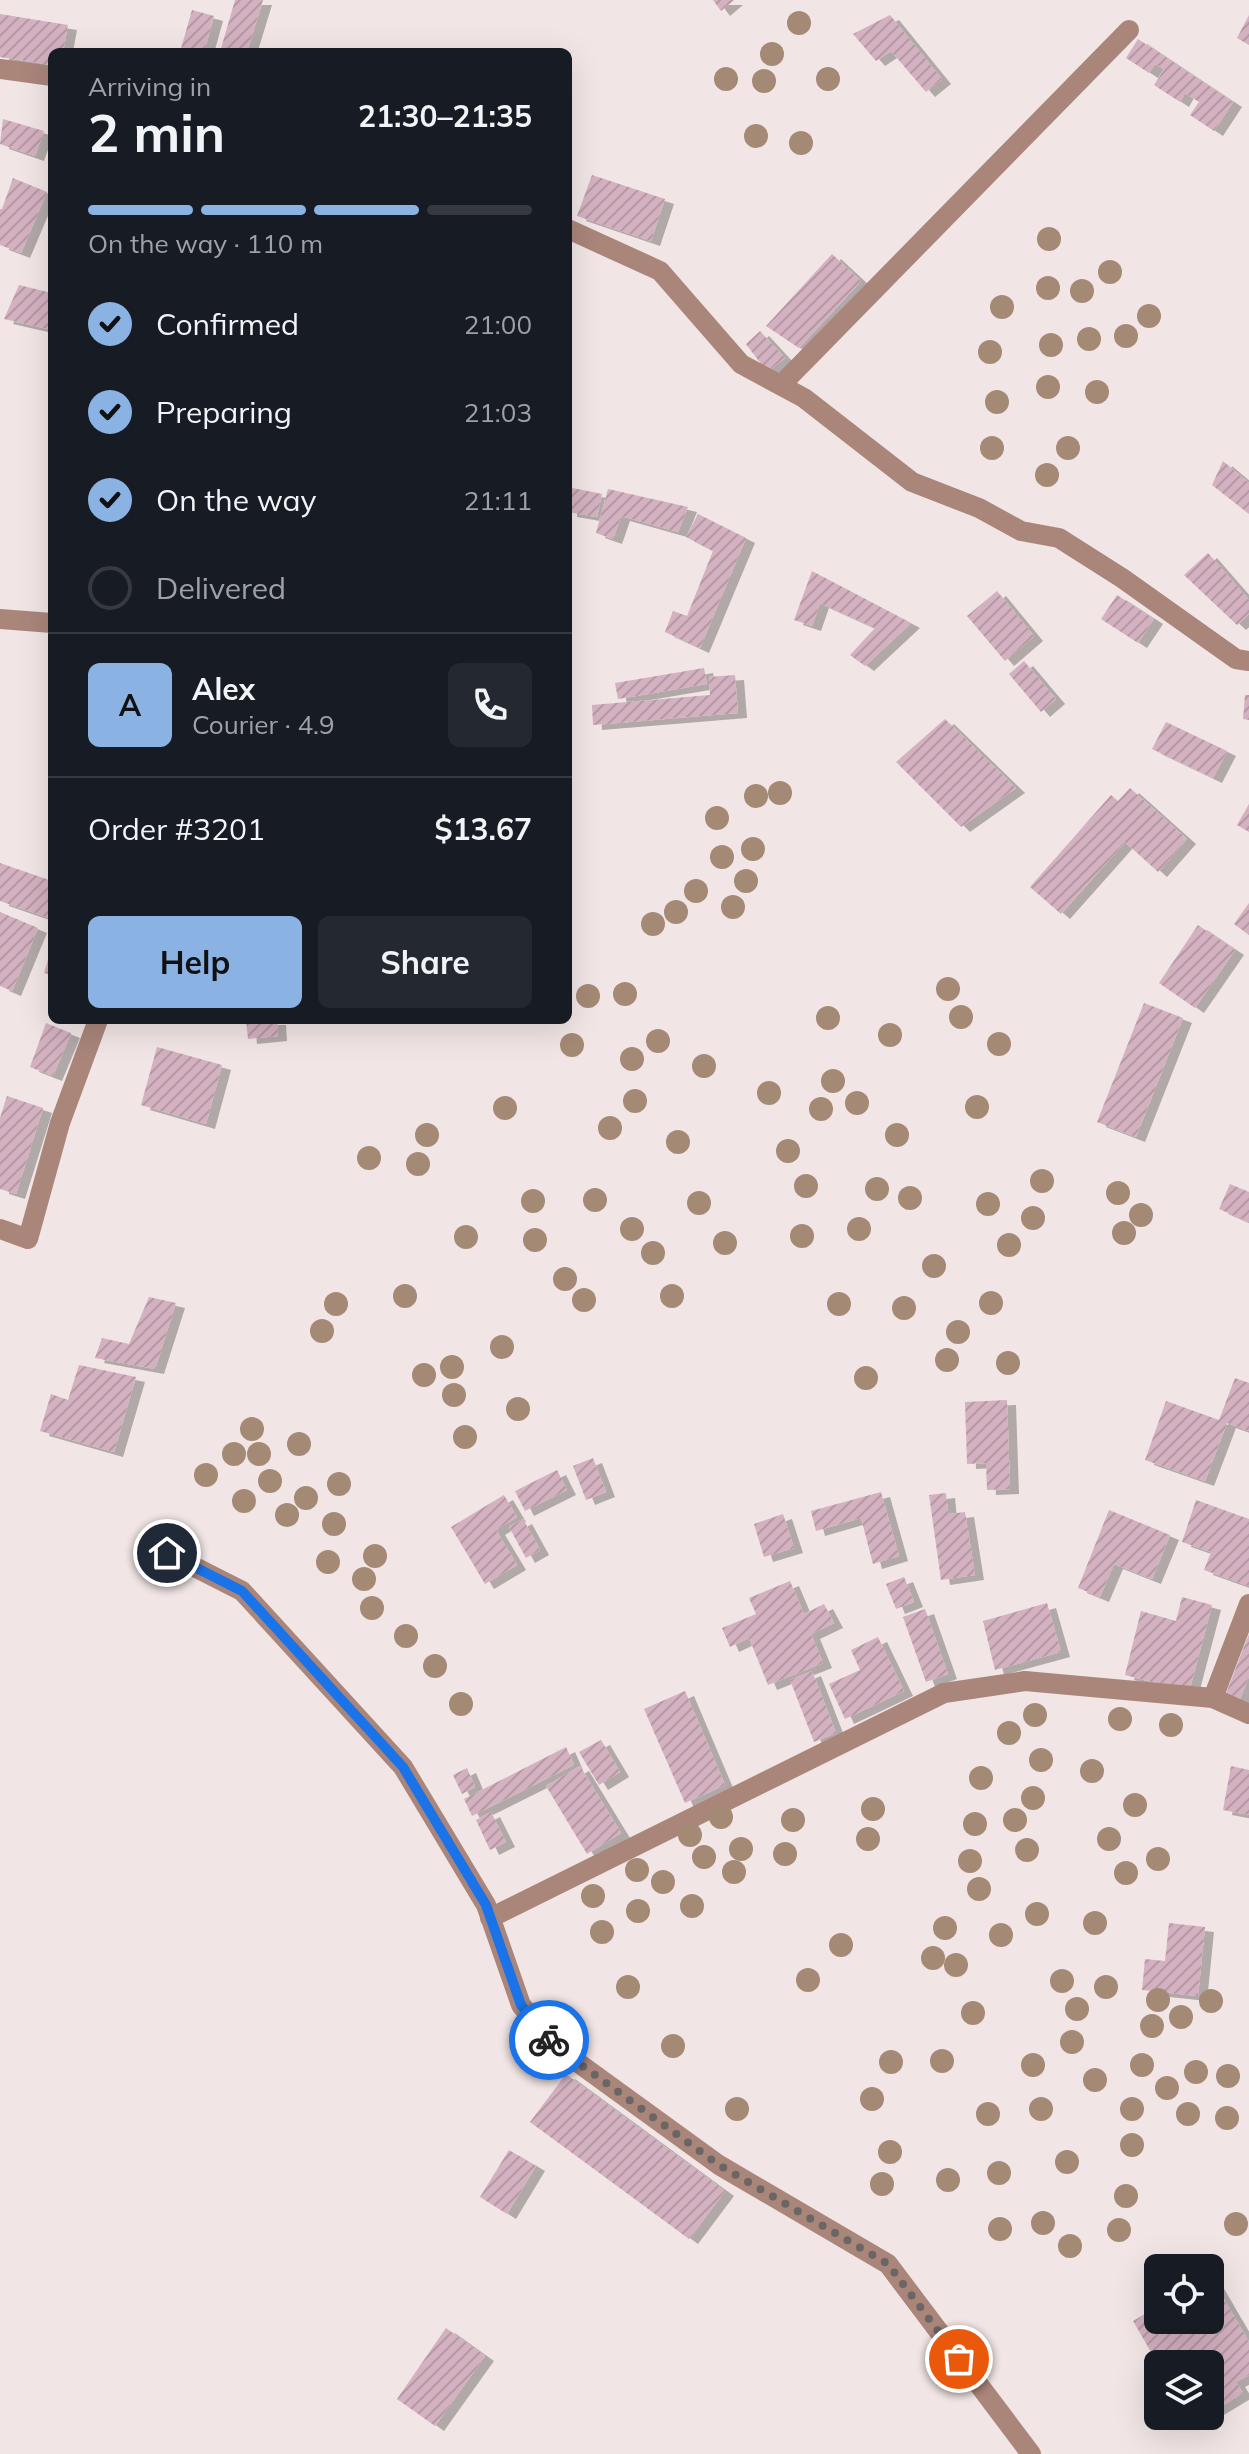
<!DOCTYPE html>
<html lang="en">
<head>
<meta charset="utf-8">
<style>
  :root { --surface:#171b24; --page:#242831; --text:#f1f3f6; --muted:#9ea1a6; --line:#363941; --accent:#8ab2e3 }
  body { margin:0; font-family:Mulish,sans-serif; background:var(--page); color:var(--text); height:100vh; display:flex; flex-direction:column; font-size:30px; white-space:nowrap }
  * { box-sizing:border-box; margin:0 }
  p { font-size:26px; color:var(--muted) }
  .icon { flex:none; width:44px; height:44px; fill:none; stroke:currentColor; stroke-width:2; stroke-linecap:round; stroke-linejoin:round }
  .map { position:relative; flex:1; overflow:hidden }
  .details { position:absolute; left:48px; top:48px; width:524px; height:976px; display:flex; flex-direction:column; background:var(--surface); border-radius:12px; box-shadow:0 8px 32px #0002 }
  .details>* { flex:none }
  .buttons { position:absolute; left:1144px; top:2254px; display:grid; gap:16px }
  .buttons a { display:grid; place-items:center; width:80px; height:80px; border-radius:12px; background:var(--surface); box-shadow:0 8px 32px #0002; font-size:40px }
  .pin { position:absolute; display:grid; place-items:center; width:68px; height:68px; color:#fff; margin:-34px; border:4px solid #fff; border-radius:50%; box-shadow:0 2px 8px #0007 }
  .courier { position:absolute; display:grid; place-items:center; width:80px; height:80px; margin:-40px; border:6px solid #1a73e8; border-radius:50%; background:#fff; color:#222; box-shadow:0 2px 10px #0007 }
  .head em { font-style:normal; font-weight:700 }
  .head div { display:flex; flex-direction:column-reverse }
  .head { display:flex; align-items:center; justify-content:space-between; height:136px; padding:0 40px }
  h1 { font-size:52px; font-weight:700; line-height:60px }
  .bar { display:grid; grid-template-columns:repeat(4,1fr); gap:12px 8px; align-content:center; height:96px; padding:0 40px }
  .bar i { height:10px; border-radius:6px; background:var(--line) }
  .bar .on { background:var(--accent) }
  .bar p { grid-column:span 4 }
  .line { display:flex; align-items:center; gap:20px; padding:0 40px; border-top:2px solid var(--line) }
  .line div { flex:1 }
  .round { display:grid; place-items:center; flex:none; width:84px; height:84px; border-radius:12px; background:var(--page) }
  ol { padding:0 40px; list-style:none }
  li { display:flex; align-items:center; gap:24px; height:88px }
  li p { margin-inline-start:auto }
  li .icon { padding:8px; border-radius:50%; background:var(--accent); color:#111; stroke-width:4 }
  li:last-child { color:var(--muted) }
  li i { width:44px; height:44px; border:4px solid var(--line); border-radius:50% }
  .button { display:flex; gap:16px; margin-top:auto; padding:16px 40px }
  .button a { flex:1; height:92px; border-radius:12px; background:var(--accent); color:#111; font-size:32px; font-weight:700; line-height:92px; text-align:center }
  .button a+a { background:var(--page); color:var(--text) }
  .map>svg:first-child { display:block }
  .building { fill:url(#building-hatch); filter:url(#shadow) }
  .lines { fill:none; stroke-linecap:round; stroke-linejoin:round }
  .minor { stroke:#a9857a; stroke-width:20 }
  .tree { fill:#a48975 }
  .done { stroke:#6c6565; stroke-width:8; stroke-dasharray:0 14.4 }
  .route { stroke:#1a73e8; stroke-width:10 }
</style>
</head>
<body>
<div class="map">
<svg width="1249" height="2454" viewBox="0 0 1249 2454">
  <defs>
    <pattern id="building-hatch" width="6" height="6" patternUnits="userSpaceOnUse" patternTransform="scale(2)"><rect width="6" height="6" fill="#d4b1c0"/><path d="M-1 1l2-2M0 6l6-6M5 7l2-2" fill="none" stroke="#b698a5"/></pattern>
    <filter id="shadow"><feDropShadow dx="9" dy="5" stdDeviation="0" flood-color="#0004"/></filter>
  </defs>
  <rect width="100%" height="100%" fill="#f1e5e5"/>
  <g class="building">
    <polygon points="235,0 263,0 247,52 220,52"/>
    <polygon points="713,0 734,0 721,11"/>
    <polygon points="192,10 214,16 204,52 180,52"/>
    <polygon points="0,14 68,25 63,52 52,52 52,65 0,57"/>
    <polygon points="890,15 942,79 926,92 891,51 876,61 853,34"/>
    <polygon points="1249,15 1249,45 1237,38"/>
    <polygon points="1138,39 1233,102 1214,131 1190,115 1199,102 1185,93 1180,102 1154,85 1164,69 1155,64 1149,73 1126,58"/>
    <polygon points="3,119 44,131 35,156 0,144"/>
    <polygon points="592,175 665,199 651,241 577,216"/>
    <polygon points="13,178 47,192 21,253 0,245 0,209 2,209"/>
    <polygon points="832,254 861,281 799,348 766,326"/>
    <polygon points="19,285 52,293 52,330 4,319"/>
    <polygon points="760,331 785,358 767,372 746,344"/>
    <polygon points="1223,461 1249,483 1249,514 1212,485"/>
    <polygon points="568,487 602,494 597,517 568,512"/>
    <polygon points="608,489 688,507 678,532 621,516 613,539 596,533"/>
    <polygon points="698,514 746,538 700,648 665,632 673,611 687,616 713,551 686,537"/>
    <polygon points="1208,553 1249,600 1249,614 1237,625 1184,575"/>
    <polygon points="812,571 911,623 865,666 850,655 875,628 820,603 812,626 794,620"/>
    <polygon points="997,591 1034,636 1005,661 967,616"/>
    <polygon points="1117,595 1154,619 1138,643 1101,619"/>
    <polygon points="1024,661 1056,699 1041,712 1009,674"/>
    <polygon points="704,668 707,684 618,699 615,683"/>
    <polygon points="735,675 738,713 593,725 592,705 710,695 709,677"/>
    <polygon points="1245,695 1249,695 1249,720 1243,719"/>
    <polygon points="945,719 1016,788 961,827 896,762"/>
    <polygon points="1166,722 1227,751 1213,778 1152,749"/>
    <polygon points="1130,788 1187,839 1158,872 1125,842 1061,914 1030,887 1111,795 1118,801"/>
    <polygon points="1249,804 1249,832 1237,825"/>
    <polygon points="0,863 52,881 52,919 0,901"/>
    <polygon points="1249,903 1249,935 1234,924"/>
    <polygon points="0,912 38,928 12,991 0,986"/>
    <polygon points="1198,925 1235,950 1195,1008 1159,983"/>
    <polygon points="51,950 52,950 52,975 44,973"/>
    <polygon points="1144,1003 1183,1018 1136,1137 1097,1122"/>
    <polygon points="246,1020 277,1020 278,1036 248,1039"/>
    <polygon points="46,1023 71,1033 53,1076 30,1067"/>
    <polygon points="157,1047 222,1065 206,1124 141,1105"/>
    <polygon points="7,1096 43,1108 16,1194 0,1189 0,1118"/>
    <polygon points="1230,1184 1249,1192 1249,1222 1219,1209"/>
    <polygon points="149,1297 176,1303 155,1369 95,1358 102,1338 129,1344"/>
    <polygon points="79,1365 136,1377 114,1452 40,1431 51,1394 68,1400"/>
    <polygon points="1235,1378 1249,1383 1249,1431 1227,1423 1205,1481 1145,1460 1166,1401 1219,1420"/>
    <polygon points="1007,1400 1010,1489 987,1490 986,1463 967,1464 965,1402"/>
    <polygon points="593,1458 606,1492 586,1500 573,1466"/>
    <polygon points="557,1470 567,1490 525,1511 515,1491"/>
    <polygon points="881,1492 899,1556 873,1564 861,1518 816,1531 811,1511"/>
    <polygon points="946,1493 948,1514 965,1512 975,1575 941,1580 929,1495"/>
    <polygon points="504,1495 517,1517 496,1530 517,1565 485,1584 451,1527"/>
    <polygon points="1196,1500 1249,1519 1249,1586 1204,1570 1211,1552 1182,1542"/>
    <polygon points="1109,1510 1170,1535 1152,1579 1114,1564 1100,1597 1078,1588"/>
    <polygon points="783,1514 794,1548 764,1557 754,1524"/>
    <polygon points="523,1519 540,1550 526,1558 509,1527"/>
    <polygon points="904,1577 914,1602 896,1609 886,1584"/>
    <polygon points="790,1581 804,1614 824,1604 834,1623 811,1634 823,1663 768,1685 749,1638 730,1647 722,1628 756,1614 749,1598"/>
    <polygon points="1182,1597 1212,1605 1189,1692 1125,1675 1141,1611 1176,1621"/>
    <polygon points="1047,1603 1061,1652 995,1670 983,1621"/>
    <polygon points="925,1609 948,1674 926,1682 903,1617"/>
    <polygon points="1249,1634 1249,1676 1237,1707 1223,1701"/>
    <polygon points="878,1637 904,1691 845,1719 829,1684 860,1670 851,1650"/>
    <polygon points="812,1671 836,1733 814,1742 790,1680"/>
    <polygon points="685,1691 725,1785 685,1803 644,1709"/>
    <polygon points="601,1740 620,1772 599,1785 579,1752"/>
    <polygon points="566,1747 574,1765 472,1816 464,1799"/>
    <polygon points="580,1766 621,1833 587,1854 546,1786"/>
    <polygon points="1231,1766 1249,1770 1249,1815 1223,1810"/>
    <polygon points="467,1768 475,1787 462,1794 453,1775"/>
    <polygon points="491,1812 506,1842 490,1850 476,1820"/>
    <polygon points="1169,1923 1205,1927 1198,1996 1142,1990 1145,1959 1165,1961"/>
    <polygon points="566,2074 725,2191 689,2239 530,2122"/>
    <polygon points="509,2150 536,2166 507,2214 480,2197"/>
    <polygon points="1210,2275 1249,2342 1249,2375 1236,2382 1243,2393 1215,2410 1210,2402 1210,2364 1158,2364 1133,2321 1158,2306 1158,2320 1210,2320"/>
    <polygon points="446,2328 485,2356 435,2426 397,2399"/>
  </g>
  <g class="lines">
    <g class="minor">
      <polyline points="0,69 52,76"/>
      <polyline points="568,229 660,271 741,364 804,398 912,482 979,508 1021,531 1059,538 1122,578 1236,659 1249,661"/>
      <polyline points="781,385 1129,30"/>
      <polyline points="0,619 52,623"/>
      <polyline points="0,1229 28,1239 60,1123 98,1020"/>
      <polyline points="167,1553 242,1591 403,1767 486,1905 521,2005 555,2046 719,2165 888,2264 1031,2454"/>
      <polyline points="1213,1698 1249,1604"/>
      <polyline points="490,1918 944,1693 1025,1681 1213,1698 1249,1714"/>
    </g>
  </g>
  <g class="tree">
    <circle cx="799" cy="23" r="12"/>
    <circle cx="772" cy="54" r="12"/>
    <circle cx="726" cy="79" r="12"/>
    <circle cx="828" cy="79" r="12"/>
    <circle cx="764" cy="81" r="12"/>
    <circle cx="756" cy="136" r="12"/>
    <circle cx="801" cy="143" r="12"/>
    <circle cx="1049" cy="239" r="12"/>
    <circle cx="1110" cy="272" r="12"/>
    <circle cx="1048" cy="288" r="12"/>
    <circle cx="1082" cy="291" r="12"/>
    <circle cx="1002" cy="307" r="12"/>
    <circle cx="1149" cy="316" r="12"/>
    <circle cx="1126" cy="336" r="12"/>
    <circle cx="1089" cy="339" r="12"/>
    <circle cx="1051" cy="345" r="12"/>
    <circle cx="990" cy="352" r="12"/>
    <circle cx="1048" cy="387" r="12"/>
    <circle cx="1097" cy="392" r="12"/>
    <circle cx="997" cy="402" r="12"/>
    <circle cx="992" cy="448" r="12"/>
    <circle cx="1068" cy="448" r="12"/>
    <circle cx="1047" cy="475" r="12"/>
    <circle cx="780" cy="793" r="12"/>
    <circle cx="756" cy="796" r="12"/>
    <circle cx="717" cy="818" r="12"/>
    <circle cx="753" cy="849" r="12"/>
    <circle cx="722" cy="857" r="12"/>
    <circle cx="746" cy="881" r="12"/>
    <circle cx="696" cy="891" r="12"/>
    <circle cx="733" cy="907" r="12"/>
    <circle cx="676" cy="912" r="12"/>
    <circle cx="653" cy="924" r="12"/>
    <circle cx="948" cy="989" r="12"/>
    <circle cx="625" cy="994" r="12"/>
    <circle cx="588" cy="996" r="12"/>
    <circle cx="961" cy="1017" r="12"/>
    <circle cx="828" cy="1018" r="12"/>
    <circle cx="890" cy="1035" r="12"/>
    <circle cx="658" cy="1041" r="12"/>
    <circle cx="999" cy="1044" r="12"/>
    <circle cx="572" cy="1045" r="12"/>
    <circle cx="632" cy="1059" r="12"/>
    <circle cx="704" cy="1066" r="12"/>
    <circle cx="833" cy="1081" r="12"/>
    <circle cx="769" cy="1093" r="12"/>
    <circle cx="635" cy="1101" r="12"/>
    <circle cx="857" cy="1103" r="12"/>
    <circle cx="977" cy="1107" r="12"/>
    <circle cx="505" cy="1108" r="12"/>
    <circle cx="821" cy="1109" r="12"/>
    <circle cx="610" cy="1128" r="12"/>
    <circle cx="427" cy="1135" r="12"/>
    <circle cx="897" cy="1135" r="12"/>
    <circle cx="678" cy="1142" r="12"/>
    <circle cx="788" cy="1151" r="12"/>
    <circle cx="369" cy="1158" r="12"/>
    <circle cx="418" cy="1164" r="12"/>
    <circle cx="1042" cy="1181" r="12"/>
    <circle cx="806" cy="1186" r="12"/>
    <circle cx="877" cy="1189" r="12"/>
    <circle cx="1118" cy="1193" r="12"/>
    <circle cx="910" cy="1198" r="12"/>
    <circle cx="595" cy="1200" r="12"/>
    <circle cx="533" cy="1201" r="12"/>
    <circle cx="699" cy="1203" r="12"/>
    <circle cx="988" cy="1204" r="12"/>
    <circle cx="1141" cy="1215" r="12"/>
    <circle cx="1033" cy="1218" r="12"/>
    <circle cx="632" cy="1229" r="12"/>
    <circle cx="859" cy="1229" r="12"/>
    <circle cx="1124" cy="1233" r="12"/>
    <circle cx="802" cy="1236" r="12"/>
    <circle cx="466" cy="1237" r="12"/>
    <circle cx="535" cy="1240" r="12"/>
    <circle cx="725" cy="1243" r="12"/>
    <circle cx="1009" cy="1245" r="12"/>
    <circle cx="653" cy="1253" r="12"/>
    <circle cx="934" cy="1266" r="12"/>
    <circle cx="565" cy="1279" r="12"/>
    <circle cx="405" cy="1296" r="12"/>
    <circle cx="672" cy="1296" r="12"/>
    <circle cx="584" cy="1300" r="12"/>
    <circle cx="991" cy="1303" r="12"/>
    <circle cx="336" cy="1304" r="12"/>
    <circle cx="839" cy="1304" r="12"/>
    <circle cx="904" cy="1308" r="12"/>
    <circle cx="322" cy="1331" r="12"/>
    <circle cx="958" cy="1332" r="12"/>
    <circle cx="502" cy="1347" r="12"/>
    <circle cx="947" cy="1360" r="12"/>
    <circle cx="1008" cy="1363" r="12"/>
    <circle cx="452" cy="1367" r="12"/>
    <circle cx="424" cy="1375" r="12"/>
    <circle cx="866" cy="1378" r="12"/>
    <circle cx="454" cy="1395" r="12"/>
    <circle cx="518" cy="1409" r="12"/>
    <circle cx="252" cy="1429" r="12"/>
    <circle cx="465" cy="1437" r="12"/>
    <circle cx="299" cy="1444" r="12"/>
    <circle cx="234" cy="1454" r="12"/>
    <circle cx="259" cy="1454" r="12"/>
    <circle cx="206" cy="1475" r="12"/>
    <circle cx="270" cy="1481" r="12"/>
    <circle cx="339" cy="1484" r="12"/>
    <circle cx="306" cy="1498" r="12"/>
    <circle cx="244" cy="1501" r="12"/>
    <circle cx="287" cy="1515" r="12"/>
    <circle cx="334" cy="1524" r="12"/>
    <circle cx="375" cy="1556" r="12"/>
    <circle cx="328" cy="1562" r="12"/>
    <circle cx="364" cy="1579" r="12"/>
    <circle cx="372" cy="1608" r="12"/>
    <circle cx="406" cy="1636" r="12"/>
    <circle cx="435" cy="1666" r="12"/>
    <circle cx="461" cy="1704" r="12"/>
    <circle cx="1035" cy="1715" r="12"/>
    <circle cx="1120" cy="1719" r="12"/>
    <circle cx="1171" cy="1725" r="12"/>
    <circle cx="1009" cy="1733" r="12"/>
    <circle cx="1041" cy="1760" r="12"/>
    <circle cx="1092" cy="1771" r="12"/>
    <circle cx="981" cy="1778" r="12"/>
    <circle cx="1033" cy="1798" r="12"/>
    <circle cx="1135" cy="1805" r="12"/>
    <circle cx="873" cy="1809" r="12"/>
    <circle cx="721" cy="1817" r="12"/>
    <circle cx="793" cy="1820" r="12"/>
    <circle cx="1015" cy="1820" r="12"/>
    <circle cx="975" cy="1824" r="12"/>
    <circle cx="690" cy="1835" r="12"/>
    <circle cx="868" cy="1839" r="12"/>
    <circle cx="1109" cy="1839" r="12"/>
    <circle cx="741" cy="1849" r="12"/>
    <circle cx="1027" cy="1850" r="12"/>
    <circle cx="785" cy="1854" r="12"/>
    <circle cx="704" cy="1857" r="12"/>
    <circle cx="1158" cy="1859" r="12"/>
    <circle cx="970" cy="1861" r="12"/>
    <circle cx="637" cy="1870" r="12"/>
    <circle cx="734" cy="1872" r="12"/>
    <circle cx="1126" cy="1873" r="12"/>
    <circle cx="663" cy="1882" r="12"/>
    <circle cx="979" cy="1889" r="12"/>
    <circle cx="593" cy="1896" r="12"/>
    <circle cx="692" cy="1906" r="12"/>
    <circle cx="638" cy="1911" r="12"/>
    <circle cx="1037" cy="1914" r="12"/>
    <circle cx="1095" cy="1923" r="12"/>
    <circle cx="945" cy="1928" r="12"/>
    <circle cx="602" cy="1932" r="12"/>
    <circle cx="1001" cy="1935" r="12"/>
    <circle cx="841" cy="1945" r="12"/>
    <circle cx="933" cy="1958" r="12"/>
    <circle cx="956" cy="1965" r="12"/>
    <circle cx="808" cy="1980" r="12"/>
    <circle cx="1062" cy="1981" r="12"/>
    <circle cx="628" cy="1987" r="12"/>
    <circle cx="1106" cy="1987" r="12"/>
    <circle cx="1158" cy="2000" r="12"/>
    <circle cx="1211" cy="2001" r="12"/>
    <circle cx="1077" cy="2009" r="12"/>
    <circle cx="973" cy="2013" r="12"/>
    <circle cx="1181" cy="2017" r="12"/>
    <circle cx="1152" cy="2026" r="12"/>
    <circle cx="1072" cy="2042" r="12"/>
    <circle cx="673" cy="2046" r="12"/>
    <circle cx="942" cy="2061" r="12"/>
    <circle cx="891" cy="2062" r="12"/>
    <circle cx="1033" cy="2065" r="12"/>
    <circle cx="1142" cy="2065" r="12"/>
    <circle cx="1196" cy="2072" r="12"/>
    <circle cx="1228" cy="2076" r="12"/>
    <circle cx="1095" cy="2080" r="12"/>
    <circle cx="1167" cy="2088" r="12"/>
    <circle cx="872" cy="2099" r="12"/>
    <circle cx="737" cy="2109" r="12"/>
    <circle cx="1041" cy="2109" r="12"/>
    <circle cx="1132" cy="2109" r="12"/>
    <circle cx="988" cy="2114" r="12"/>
    <circle cx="1188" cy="2114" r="12"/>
    <circle cx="1227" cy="2118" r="12"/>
    <circle cx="1132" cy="2145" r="12"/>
    <circle cx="890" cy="2152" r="12"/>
    <circle cx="1067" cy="2162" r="12"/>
    <circle cx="999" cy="2173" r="12"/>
    <circle cx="948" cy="2180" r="12"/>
    <circle cx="882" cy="2184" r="12"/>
    <circle cx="1126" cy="2196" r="12"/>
    <circle cx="1043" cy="2223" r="12"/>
    <circle cx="1236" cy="2224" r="12"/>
    <circle cx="1000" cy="2229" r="12"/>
    <circle cx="1119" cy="2230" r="12"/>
    <circle cx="1070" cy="2246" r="12"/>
  </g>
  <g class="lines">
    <polyline class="done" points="549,2040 555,2046 719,2165 888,2264 959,2359"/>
    <polyline class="route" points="167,1553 242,1591 403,1767 486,1905 521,2005 549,2040"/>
  </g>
</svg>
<div class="buttons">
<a><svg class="icon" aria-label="locate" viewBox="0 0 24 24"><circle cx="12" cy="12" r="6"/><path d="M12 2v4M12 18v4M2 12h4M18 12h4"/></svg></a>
<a><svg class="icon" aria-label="layers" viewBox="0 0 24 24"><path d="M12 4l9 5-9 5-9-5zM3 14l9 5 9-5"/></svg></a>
</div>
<div class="pin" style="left:959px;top:2359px;background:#ea580c"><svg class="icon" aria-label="bag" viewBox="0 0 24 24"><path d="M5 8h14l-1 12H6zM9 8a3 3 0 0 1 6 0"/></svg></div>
<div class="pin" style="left:167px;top:1553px;background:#1f2937"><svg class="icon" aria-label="home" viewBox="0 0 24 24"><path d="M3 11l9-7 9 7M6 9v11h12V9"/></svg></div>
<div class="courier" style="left:549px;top:2040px"><svg class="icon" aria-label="bike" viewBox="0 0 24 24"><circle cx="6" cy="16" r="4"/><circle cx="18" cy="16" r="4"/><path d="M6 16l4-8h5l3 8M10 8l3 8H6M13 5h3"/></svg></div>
<section class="details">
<div class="head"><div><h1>2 min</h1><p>Arriving in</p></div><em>21:30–21:35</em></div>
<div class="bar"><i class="on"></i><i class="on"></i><i class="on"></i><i></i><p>On the way · 110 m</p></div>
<ol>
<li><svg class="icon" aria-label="check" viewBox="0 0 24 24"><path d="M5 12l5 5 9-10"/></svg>Confirmed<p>21:00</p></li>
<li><svg class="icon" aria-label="check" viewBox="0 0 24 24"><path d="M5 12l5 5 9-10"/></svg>Preparing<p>21:03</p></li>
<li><svg class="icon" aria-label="check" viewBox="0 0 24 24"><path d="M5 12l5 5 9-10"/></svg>On the way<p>21:11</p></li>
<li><i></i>Delivered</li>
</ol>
<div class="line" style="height:144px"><b class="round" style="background:var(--accent);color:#111">A</b><div><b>Alex</b><p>Courier · 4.9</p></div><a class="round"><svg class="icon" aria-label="phone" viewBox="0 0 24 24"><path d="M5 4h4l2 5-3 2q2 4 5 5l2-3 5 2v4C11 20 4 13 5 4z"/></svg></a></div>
<div class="line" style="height:104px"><div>Order #3201</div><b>$13.67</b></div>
<div class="button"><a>Help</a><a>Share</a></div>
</section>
</div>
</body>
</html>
